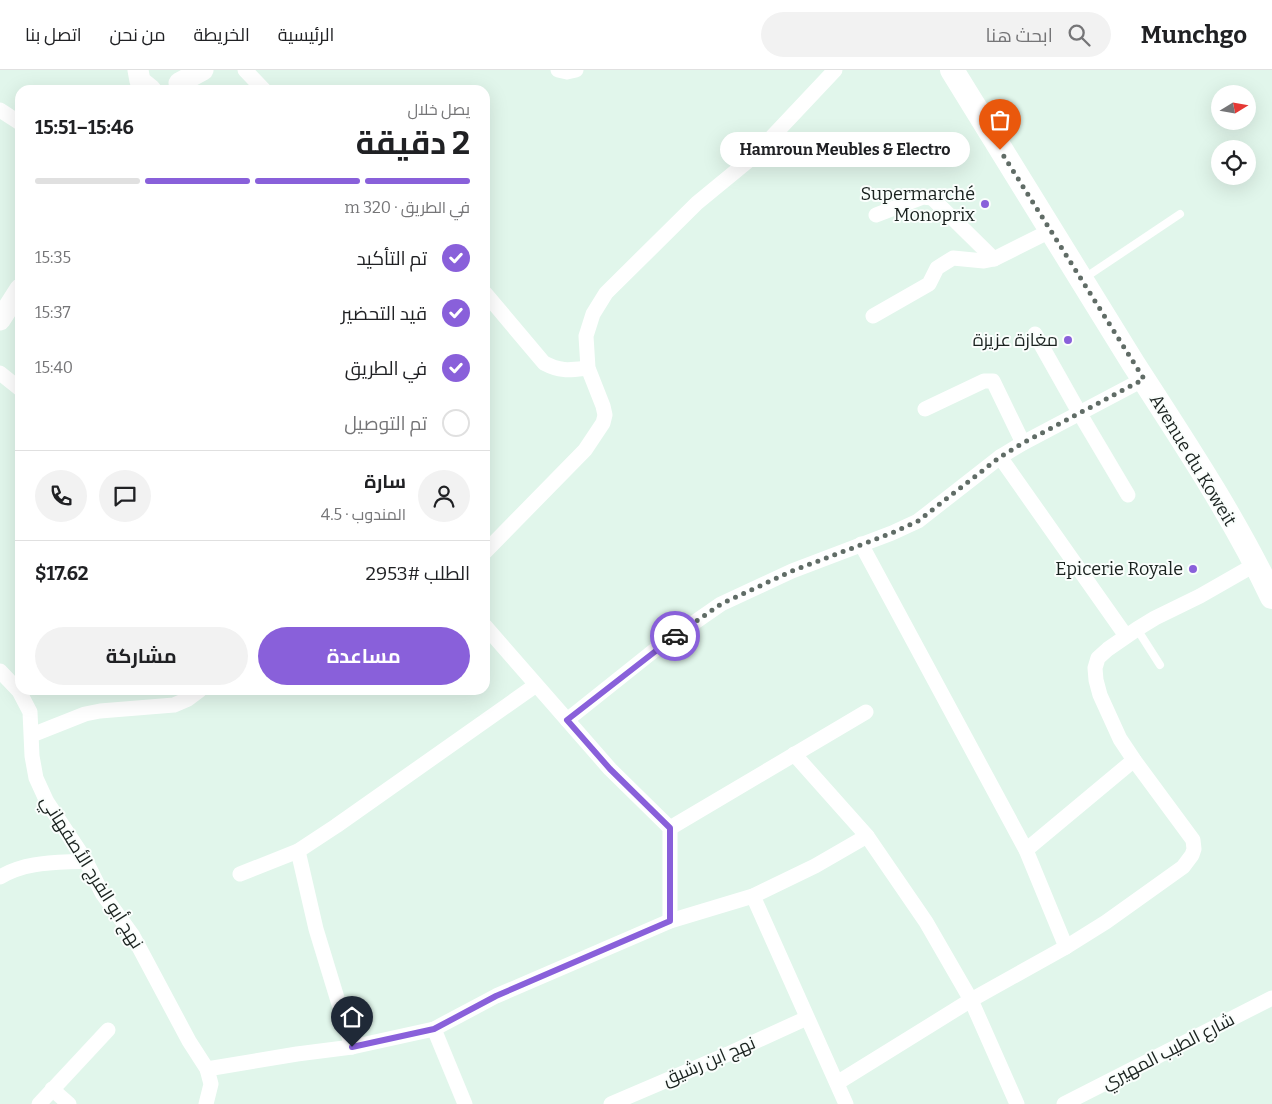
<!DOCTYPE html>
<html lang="ar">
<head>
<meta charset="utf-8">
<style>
  :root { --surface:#fff; --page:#f2f2f2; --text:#202124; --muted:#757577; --line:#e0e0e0; --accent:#8960da }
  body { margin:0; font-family:Bitter,Cairo,serif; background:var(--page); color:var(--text); direction:rtl; height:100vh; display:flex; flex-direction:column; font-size:19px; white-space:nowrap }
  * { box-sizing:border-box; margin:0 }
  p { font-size:16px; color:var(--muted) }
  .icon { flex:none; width:28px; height:28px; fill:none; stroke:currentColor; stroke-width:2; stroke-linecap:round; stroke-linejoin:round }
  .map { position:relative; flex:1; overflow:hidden; direction:ltr }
  .panel { position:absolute; left:15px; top:15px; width:475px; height:610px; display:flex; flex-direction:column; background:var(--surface); border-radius:15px; box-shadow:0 5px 20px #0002; direction:rtl }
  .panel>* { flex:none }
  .needle { width:32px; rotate:79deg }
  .buttons { position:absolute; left:1211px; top:15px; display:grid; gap:10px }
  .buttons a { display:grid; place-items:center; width:45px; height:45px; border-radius:50%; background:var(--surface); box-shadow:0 5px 20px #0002; font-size:25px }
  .pin { position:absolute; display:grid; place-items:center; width:42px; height:42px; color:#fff; margin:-51px -21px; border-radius:50% 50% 50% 0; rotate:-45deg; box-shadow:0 0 5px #0007 }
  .pin .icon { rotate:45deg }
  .courier { position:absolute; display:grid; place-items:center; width:50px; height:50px; margin:-25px; border:4px solid #8960da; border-radius:50%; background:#fff; color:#222; box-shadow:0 1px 6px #0007 }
  .bubble { position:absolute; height:35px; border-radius:18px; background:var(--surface); box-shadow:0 5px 20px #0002; font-size:16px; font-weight:700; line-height:35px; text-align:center; direction:rtl }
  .head em { font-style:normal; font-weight:700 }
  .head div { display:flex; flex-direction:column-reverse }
  .head { display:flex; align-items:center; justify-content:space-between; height:85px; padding:0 20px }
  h1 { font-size:32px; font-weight:700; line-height:38px }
  .bar { display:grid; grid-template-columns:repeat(4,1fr); gap:8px 5px; align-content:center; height:60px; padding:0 20px }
  .bar i { height:6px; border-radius:4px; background:var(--line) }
  .bar .active { background:var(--accent) }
  .bar p { grid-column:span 4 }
  .line { display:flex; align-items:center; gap:12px; padding:0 20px; border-top:1px solid var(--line) }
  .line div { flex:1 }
  .round { display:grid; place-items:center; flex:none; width:52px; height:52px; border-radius:26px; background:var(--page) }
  ol { padding:0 20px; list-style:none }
  li { display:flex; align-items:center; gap:15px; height:55px }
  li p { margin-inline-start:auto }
  li .icon { padding:5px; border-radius:50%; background:var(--accent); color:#fff; stroke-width:4 }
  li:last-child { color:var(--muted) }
  li i { width:28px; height:28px; border:2px solid var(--line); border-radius:50% }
  .button { display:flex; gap:10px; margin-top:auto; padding:10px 20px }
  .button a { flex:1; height:58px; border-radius:30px; background:var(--accent); color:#fff; font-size:20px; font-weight:700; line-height:58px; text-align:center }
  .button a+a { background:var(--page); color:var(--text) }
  header { display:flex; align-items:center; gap:30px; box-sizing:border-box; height:70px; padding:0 25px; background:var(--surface); border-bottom:1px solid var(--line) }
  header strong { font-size:24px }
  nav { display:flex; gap:28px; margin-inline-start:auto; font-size:18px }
  .search { width:350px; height:45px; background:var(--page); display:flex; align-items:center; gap:12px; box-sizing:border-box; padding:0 18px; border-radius:28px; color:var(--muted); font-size:19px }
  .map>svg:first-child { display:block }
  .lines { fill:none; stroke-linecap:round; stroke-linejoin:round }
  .lane { stroke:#fff; stroke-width:8 }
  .street { stroke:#fff; stroke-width:15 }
  .secondary { stroke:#fff; stroke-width:21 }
  .primary { stroke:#fff; stroke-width:24 }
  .done { stroke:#606c66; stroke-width:5; stroke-dasharray:0 9 }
  .route { stroke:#8960da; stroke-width:6 }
  .poi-dot { fill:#8960da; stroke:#fafefc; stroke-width:2 }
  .labels { text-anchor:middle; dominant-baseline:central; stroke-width:4; stroke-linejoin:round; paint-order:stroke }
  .poi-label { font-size:18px; fill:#1a221f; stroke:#fafefc; text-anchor:end }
  .street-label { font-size:18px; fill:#1a221f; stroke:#fafefc }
</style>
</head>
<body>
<header>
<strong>Munchgo</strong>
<div class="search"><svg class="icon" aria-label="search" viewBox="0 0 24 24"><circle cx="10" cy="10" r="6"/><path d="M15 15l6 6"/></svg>ابحث هنا</div>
<nav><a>الرئيسية</a><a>الخريطة</a><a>من نحن</a><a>اتصل بنا</a></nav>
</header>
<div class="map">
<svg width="1272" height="1034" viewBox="0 0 1272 1034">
  <rect width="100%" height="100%" fill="#e1f6eb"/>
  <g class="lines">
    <g class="lane">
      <polyline points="1083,209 1180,144"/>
      <polyline points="1137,559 1160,595"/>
    </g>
    <g class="street">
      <polyline points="245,0 264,20"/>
      <polyline points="558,0 567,2 576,0"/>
      <polyline points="0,40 20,53"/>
      <polyline points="876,145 923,127 932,128 994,189"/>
      <path d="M485,223L544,293C561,302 570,300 588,298"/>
      <polyline points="873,246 929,214 937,198 953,188 984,191 994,189 1050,161"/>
      <polyline points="1035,264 1080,344 1128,425"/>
      <polyline points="0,303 20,319"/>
      <polyline points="925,339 984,311 993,311 1023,373"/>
      <polyline points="1000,387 1126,566"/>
      <polyline points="861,474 1026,780 1066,877"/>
      <polyline points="485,482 585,380 603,353 605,345 603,336 588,298 586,266 593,244 606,223 697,133 753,87 835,0"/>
      <polyline points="485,556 610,699 670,758 670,851"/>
      <polyline points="0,601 19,621 30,642 32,686 36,708 47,732 86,791 102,823 133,866 189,971 207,999 211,1014 206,1034"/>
      <polyline points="567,650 656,579 721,534 792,501 892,463 918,451 1000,387 1023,373 1144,309"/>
      <polyline points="32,665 85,644 100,641 174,635 188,629 200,620"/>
      <polyline points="794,684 867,766 926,852 971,930 1017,1034"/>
      <polyline points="670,758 866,642"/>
      <polyline points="1026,780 1134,690"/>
      <polyline points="298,781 316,859 352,977"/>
      <polyline points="240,804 298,781 336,756 536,615"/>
      <path d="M0,807C27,791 56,793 86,791"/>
      <polyline points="753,826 846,1034"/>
      <polyline points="434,959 465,1034"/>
      <polyline points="207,999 297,984 352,977 434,959 496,926 670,851 753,826 815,796 867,766"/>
      <polyline points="837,1013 971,930 1066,877 1106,852 1183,797 1192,785 1194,779 1193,770 1134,690 1120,669 1100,625 1096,610 1095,598 1098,588 1108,579 1137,559 1155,548 1200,526 1256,494"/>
      <polyline points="52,1019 69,1034"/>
      <polyline points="39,1034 108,960"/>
      <polyline points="611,1034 728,984 807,948"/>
      <polyline points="1064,1034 1272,928"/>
    </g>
    <g class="secondary">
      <polyline points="138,0 140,11 151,20"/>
      <polyline points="179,13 203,0"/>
      <polyline points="0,250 20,219"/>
    </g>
    <path class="primary" d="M952,0C1012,98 1072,196 1133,293C1182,369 1233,445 1272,527"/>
  </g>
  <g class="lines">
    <polyline class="done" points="675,566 721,534 792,501 892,463 918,451 1000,387 1023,373 1144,309 1000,80"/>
    <polyline class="route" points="352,977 434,959 496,926 670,851 670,758 610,699 567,650 675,566"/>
  </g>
  <g class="poi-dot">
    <circle cx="985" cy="134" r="5"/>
    <circle cx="1068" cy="270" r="5"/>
    <circle cx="1193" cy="499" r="5"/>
  </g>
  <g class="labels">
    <g class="poi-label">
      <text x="975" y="124">Supermarché<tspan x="975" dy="21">Monoprix</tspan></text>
      <text x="1058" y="270">مغازة عزيزة</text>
      <text x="1183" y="499">Epicerie Royale</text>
    </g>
    <g class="street-label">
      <text transform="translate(1193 390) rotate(59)">Avenue du Koweit</text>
      <text transform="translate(92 802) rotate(58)">نهج أبو الفرج الأصفهاني</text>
      <text transform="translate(1168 981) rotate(-27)">شارع الطيب المهيري</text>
      <text transform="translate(709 991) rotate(-23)">نهج ابن رشيق</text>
    </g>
  </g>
</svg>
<div class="buttons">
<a><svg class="needle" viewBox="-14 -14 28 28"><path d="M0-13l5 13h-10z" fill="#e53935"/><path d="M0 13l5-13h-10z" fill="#757577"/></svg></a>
<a><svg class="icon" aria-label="locate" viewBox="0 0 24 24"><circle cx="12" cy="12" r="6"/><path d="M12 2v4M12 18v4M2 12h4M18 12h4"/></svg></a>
</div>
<div class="pin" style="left:1000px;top:80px;background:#ea580c"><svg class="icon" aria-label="bag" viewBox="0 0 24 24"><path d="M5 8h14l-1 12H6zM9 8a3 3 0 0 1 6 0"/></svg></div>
<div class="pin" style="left:352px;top:977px;background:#1f2937"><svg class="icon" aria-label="home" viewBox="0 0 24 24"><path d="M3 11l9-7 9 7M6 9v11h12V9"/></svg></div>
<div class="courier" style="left:675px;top:566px"><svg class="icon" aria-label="car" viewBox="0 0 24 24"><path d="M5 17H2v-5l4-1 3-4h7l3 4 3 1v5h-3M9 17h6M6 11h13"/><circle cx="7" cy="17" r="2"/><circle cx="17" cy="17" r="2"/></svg></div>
<div class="bubble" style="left:720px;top:62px;width:250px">Hamroun Meubles &amp; Electro</div>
<section class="panel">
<div class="head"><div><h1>2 دقيقة</h1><p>يصل خلال</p></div><em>15:46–15:51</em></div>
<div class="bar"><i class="active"></i><i class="active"></i><i class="active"></i><i></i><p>في الطريق · 320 m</p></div>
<ol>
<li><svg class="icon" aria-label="check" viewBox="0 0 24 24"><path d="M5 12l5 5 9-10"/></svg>تم التأكيد<p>15:35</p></li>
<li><svg class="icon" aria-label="check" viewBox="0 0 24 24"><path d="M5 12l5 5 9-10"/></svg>قيد التحضير<p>15:37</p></li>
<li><svg class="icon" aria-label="check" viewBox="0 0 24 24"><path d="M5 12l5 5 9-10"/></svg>في الطريق<p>15:40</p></li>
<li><i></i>تم التوصيل</li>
</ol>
<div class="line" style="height:90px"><a class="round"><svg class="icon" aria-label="person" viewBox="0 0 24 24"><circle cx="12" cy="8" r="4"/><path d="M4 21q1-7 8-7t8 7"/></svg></a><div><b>سارة</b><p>المندوب · 4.5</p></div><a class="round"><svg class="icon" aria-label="chat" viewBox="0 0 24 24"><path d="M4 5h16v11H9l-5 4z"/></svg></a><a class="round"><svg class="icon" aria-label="phone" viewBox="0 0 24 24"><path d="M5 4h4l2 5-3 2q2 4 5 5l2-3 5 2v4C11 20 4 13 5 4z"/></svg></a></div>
<div class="line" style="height:65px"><div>الطلب #2953</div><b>$17.62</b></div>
<div class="button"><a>مساعدة</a><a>مشاركة</a></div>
</section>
</div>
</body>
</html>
